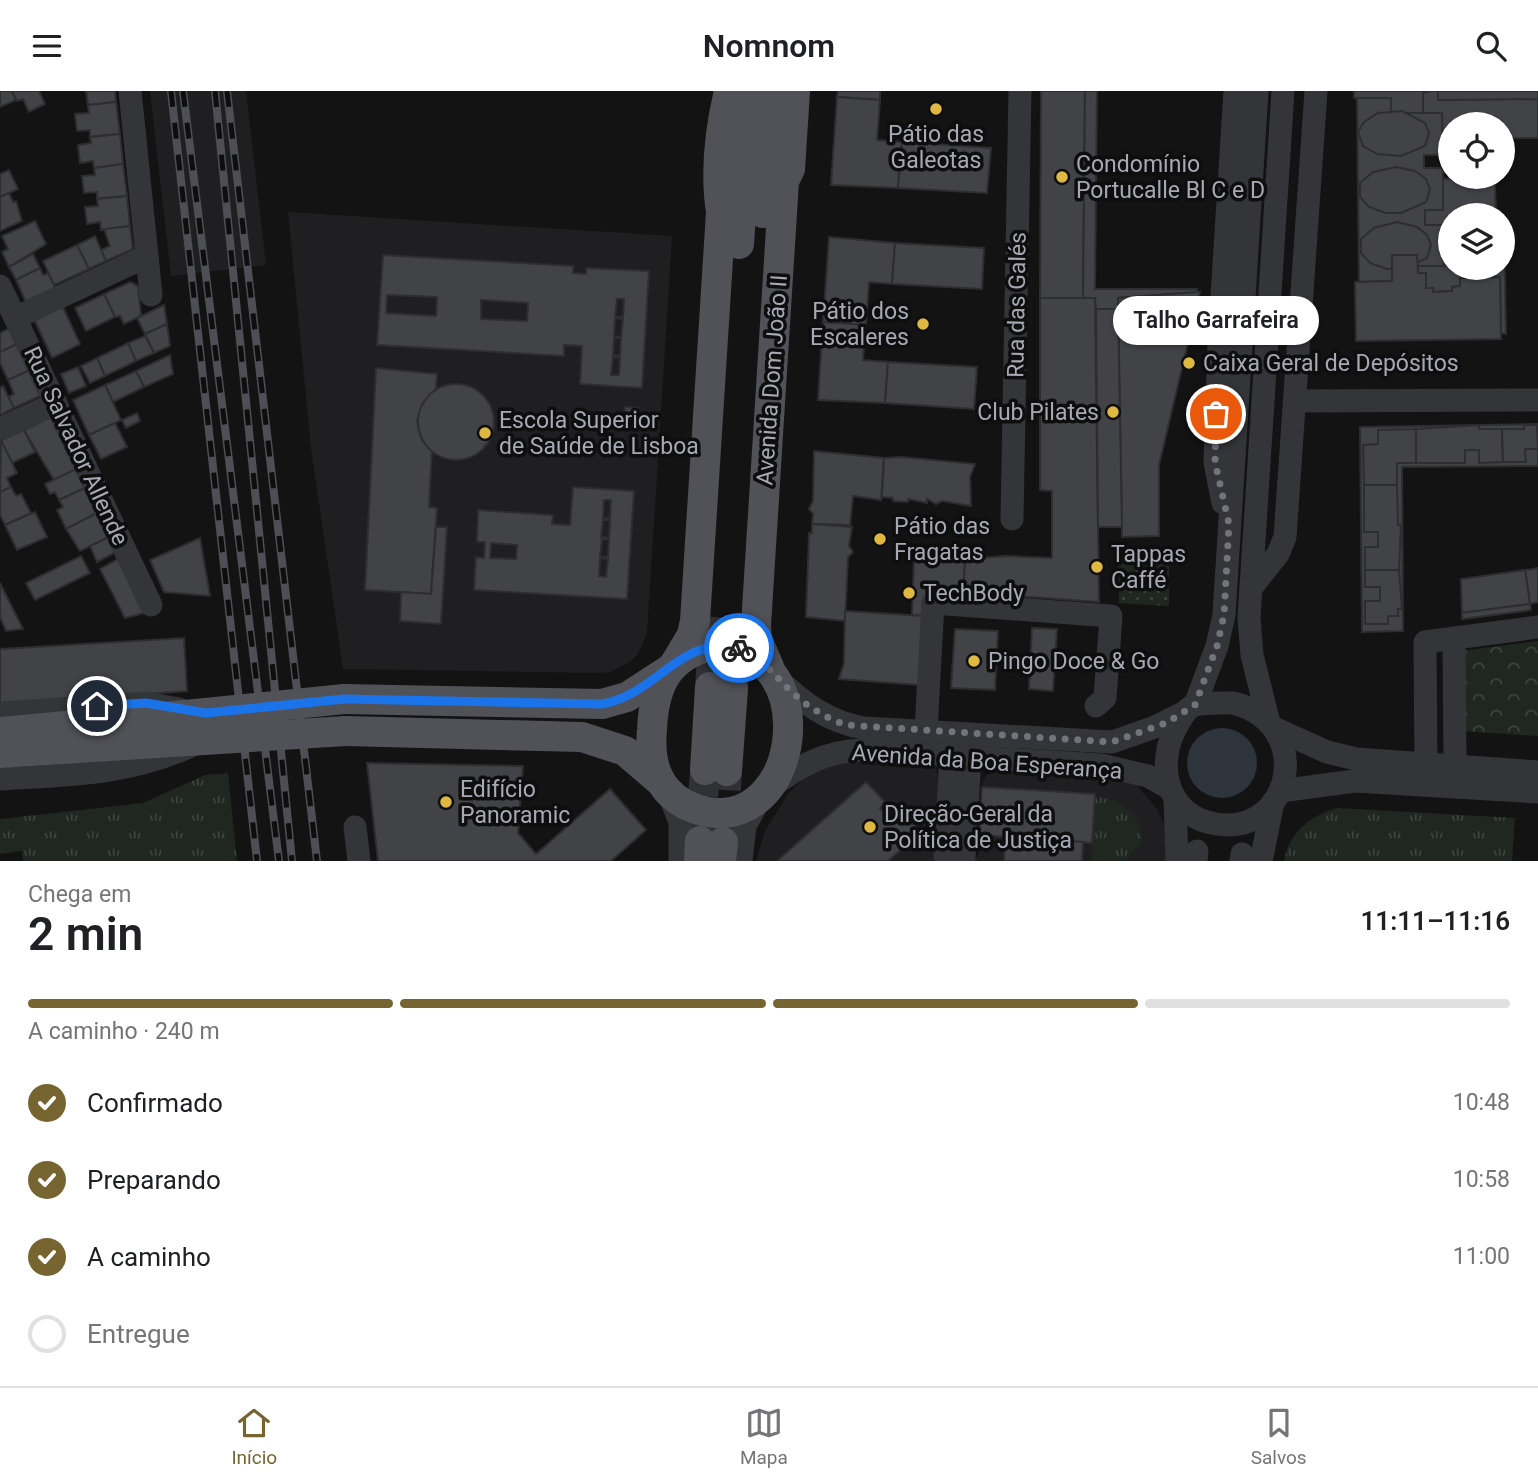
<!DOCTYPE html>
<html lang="pt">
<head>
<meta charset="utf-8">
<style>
  :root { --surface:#fff; --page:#f6f6f6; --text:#202124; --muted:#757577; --line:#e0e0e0; --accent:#766531 }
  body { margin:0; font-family:Roboto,sans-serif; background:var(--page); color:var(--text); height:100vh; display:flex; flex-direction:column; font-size:26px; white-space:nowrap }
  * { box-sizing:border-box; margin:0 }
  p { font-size:23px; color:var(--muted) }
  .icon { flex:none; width:38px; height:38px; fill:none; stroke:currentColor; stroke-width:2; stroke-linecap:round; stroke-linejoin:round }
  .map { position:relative; height:770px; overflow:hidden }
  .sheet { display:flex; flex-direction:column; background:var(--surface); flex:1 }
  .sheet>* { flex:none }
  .tools { position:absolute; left:1438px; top:21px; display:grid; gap:14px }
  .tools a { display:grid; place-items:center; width:77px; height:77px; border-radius:50%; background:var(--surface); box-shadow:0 2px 5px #0004; font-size:35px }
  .pin { position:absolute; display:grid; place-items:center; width:60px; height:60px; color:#fff; margin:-30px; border:4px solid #fff; border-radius:50%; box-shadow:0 2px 7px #0007 }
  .courier { position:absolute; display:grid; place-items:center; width:70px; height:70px; margin:-35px; border:5px solid #1a73e8; border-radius:50%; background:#fff; color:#222; box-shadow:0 2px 9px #0007 }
  .bubble { position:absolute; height:49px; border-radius:24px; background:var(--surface); box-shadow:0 2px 5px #0004; font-size:23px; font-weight:600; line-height:49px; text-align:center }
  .headline em { font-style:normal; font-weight:600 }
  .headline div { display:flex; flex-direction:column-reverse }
  .headline { display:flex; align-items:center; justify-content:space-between; height:119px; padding:0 28px }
  h1 { font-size:46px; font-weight:600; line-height:52px }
  .bar { display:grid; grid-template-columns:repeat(4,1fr); gap:10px 7px; align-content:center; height:84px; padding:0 28px }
  .bar i { height:9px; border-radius:5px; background:var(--line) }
  .bar .active { background:var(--accent) }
  .bar p { grid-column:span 4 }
  ol { padding:0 28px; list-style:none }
  li { display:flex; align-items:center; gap:21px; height:77px }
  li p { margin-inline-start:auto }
  li .icon { padding:7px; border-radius:50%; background:var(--accent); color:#fff; stroke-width:4 }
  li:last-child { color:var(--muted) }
  li i { width:38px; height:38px; border:4px solid var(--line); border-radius:50% }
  header { display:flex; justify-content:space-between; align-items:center; height:91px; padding:0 28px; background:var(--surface); font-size:32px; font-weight:600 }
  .menu { display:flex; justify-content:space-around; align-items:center; height:98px; border-top:2px solid var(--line); background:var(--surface); font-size:19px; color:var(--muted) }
  .menu a { display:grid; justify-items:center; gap:4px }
  .menu .active { color:var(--accent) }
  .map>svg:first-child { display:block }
  .built { fill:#1f1f21 }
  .grass { fill:url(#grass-tufts) }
  .park { fill:url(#park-crowns) }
  .garden { fill:url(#garden-dots) }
  .water { fill:#2e343c }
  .building { fill:#424347; stroke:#2e2d30; stroke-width:2; fill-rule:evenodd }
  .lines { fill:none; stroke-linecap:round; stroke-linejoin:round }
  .major-tunnel { stroke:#303134; stroke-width:30; stroke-dasharray:30 15; stroke-linecap:butt }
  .minor { stroke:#343539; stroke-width:23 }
  .major { stroke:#515258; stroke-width:30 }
  .rail-casing { stroke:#4e4f54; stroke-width:8 }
  .rail { stroke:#0e0e0f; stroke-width:5; stroke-dasharray:16; stroke-linecap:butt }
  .major-bridge { stroke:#515258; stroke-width:30 }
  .done { stroke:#73747b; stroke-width:7; stroke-dasharray:0 12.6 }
  .route { stroke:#1a73e8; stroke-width:9 }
  .poi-dot { fill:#dfb841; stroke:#0e0e0f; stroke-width:2.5 }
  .labels { text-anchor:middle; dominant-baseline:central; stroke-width:7; stroke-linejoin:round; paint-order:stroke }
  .poi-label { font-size:23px; fill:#a6a9b3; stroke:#0e0e0f; text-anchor:start }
  .street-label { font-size:23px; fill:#a6a9b3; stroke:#0e0e0f }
</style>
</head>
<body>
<header><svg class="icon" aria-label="menu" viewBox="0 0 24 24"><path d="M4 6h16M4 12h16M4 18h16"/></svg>Nomnom<svg class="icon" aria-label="search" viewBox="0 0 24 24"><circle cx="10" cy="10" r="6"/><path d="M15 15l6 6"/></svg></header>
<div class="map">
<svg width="1538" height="770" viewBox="0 0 1538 770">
  <defs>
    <pattern id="grass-tufts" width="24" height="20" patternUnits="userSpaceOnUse" patternTransform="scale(1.75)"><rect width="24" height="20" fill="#202721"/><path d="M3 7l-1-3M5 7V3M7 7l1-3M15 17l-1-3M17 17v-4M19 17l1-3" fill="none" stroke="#3d443f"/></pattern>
    <pattern id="park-crowns" width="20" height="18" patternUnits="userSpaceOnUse" patternTransform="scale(1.75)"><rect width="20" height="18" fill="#202721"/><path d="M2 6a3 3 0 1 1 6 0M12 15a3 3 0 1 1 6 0" fill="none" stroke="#3d443f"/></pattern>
    <pattern id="garden-dots" width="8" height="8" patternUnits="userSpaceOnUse" patternTransform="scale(1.75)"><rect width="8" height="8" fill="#202721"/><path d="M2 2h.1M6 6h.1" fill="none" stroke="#3d443f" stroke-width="1.8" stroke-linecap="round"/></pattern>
  </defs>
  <rect width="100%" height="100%" fill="#131314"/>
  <g class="built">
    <polygon points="150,0 246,0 266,174 171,185"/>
    <polygon points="288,121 672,145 647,542 638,563 630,571 610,581 599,582 343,578 311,357"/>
    <polygon points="842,668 935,675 938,685 934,764 978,766 983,690 994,675 1111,683 1136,693 1157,718 1167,739 1171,770 756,770 765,740 787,704 808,683"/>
  </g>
  <g class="grass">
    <polygon points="228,682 237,770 23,770 22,760 0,763 0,728 143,712 205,684"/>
    <path d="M1095,706C1123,708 1140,722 1142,750L1125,770H1091Z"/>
    <path d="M1338,717L1515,727L1512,770H1284C1289,741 1311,724 1338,717Z"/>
  </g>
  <polygon class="park" points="1538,550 1538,645 1461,640 1461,560"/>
  <polygon class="garden" points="1118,465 1169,466 1169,515 1119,512"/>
  <circle class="water" cx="1222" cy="672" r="35"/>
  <g class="building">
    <polygon points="0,0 12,0 16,9 0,16"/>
    <polygon points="12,0 39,0 45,13 29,21 23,8 17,10"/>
    <polygon points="86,0 115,0 116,11 88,14"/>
    <polygon points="838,0 880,0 880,9 837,6"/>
    <polygon points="1041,0 1085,0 1083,207 1040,207"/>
    <polygon points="1085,0 1097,0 1095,198 1197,198 1197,201 1118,207 1118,218 1096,218 1095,207 1083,207"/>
    <polygon points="1354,0 1431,0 1423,2 1423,22 1391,22 1391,7 1354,7"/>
    <polygon points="1431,0 1438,0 1438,9 1538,8 1538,47 1503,47 1503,33 1451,33 1451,47 1442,47 1442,22 1423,22 1423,2"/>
    <polygon points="1438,0 1538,0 1538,8 1438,9"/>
    <polygon points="837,6 880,9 877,49 902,51 898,97 831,94"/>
    <polygon points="1357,7 1391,7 1391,22 1442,22 1443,64 1424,64 1424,77 1443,77 1443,119 1425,119 1425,134 1443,134 1444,175 1418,175 1417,164 1392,164 1392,190 1359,191"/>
    <polygon points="116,11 120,43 90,46 90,39 77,40 75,23 89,22 88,14"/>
    <polygon points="1402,20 1425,32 1429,42 1425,55 1401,65 1377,63 1363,55 1358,41 1364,31 1378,22"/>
    <polygon points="120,43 123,73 94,77 93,70 80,72 78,54 91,52 90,46"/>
    <polygon points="902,51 991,57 987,102 898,97"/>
    <polygon points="123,73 127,105 97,108 97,101 84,102 82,85 95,84 94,77"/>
    <polygon points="1396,76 1415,80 1426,88 1430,98 1426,111 1401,122 1386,122 1369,116 1360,106 1360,92 1373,81"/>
    <polygon points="9,79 18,98 0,106 0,83"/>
    <polygon points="1443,87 1495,93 1496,124 1451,124 1451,177 1503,177 1504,143 1506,243 1501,242 1500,186 1460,187 1460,195 1452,196 1452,200 1433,201 1433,197 1426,197 1426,182 1418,182 1418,175 1444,175 1443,134 1425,134 1425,119 1443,119"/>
    <polygon points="9,102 13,111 16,110 22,130 0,140 0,106"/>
    <polygon points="127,105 130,135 101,139 100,131 87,133 85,116 98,115 97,108"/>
    <polygon points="35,130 46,153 9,176 2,161 8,158 2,145"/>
    <polygon points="1397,131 1417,136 1427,144 1431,154 1427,167 1403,178 1387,178 1370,172 1361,162 1361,148 1374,137"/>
    <polygon points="130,135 133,158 106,170 101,159 110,155 104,138"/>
    <polygon points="95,145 106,170 89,178 77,154"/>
    <polygon points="829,146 895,152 892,193 869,191 866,234 823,231"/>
    <polygon points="895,152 984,157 982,198 892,193"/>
    <polygon points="77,154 89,178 54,194 43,170"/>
    <polygon points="33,163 40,177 16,189 9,176"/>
    <path d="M383,164L573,175V182L586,183V177L649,180L642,297L580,293L582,255L564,254V265L377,254ZM387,204L437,206L436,225L386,222ZM617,208H624L623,226H615ZM481,209L528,212L527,230L481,228ZM615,227L623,228L621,246L614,245ZM614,247H621L620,265L613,264ZM613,266L620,267L619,284H611Z"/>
    <polygon points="1392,164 1417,164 1418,182 1426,182 1426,197 1433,197 1433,201 1452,200 1452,196 1460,195 1460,187 1500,186 1501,248 1356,250 1355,191 1392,190"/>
    <polygon points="40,177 43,184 48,182 58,202 28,216 16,189"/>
    <polygon points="130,191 138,195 141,225 124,233 120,225 115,226 104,203"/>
    <polygon points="1197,201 1200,201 1159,374 1159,445 1122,446 1118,207"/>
    <polygon points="104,203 115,226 86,240 75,217"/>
    <polygon points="1040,207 1095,207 1099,511 963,501 965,468 1006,465 1052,467 1052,400 1040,399"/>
    <polygon points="62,214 80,253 52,267 34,228"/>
    <polygon points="164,214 167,233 145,243 137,227"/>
    <polygon points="1096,218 1118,218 1122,436 1098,436"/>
    <polygon points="823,231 866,234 863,269 888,271 885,312 818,309"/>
    <polygon points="167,233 170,255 154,262 145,243"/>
    <polygon points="10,237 17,253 0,261 0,242"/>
    <polygon points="145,245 154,262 136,270 128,252"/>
    <polygon points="128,252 136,270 105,285 97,267"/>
    <polygon points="17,253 30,279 8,289 0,272 0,261"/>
    <polygon points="170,264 173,283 144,296 136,280"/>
    <polygon points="97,267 105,285 90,292 81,275"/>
    <polygon points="888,271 977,276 974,318 885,312"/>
    <polygon points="78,276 86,295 69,302 61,283"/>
    <polygon points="376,277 437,283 436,298 422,314 417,330 422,349 432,360 429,416 437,417 431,503 365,499"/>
    <polygon points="30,279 42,304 14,317 8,306 14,303 8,289"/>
    <polygon points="136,280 144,296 113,311 105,294"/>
    <circle cx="456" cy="331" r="38"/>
    <polygon points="105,294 121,329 89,344 73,309"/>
    <polygon points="3,295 14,317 0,324 0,297"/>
    <polygon points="625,316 638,317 637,338 624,338"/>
    <polygon points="137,322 140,330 126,337 122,329"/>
    <polygon points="53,325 78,377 54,389 24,339"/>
    <polygon points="115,332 127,356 101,368 89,344"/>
    <polygon points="1538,333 1538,375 1402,376 1403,540 1362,541 1360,336"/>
    <polygon points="1479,334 1479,338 1502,338 1503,371 1479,372 1479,359 1465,359 1465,372 1416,372 1416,338"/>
    <polygon points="1524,334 1537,334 1538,358 1525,358 1526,371 1503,371 1502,338 1524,338"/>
    <polygon points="1416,338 1416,372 1397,372 1397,394 1364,394 1363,354 1378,353 1378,339"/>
    <polygon points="24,339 35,361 12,372 1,349"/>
    <polygon points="1,349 17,382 7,387 11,396 0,401"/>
    <polygon points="814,360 884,367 881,409 853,405 850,434 812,433 813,423 809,418 813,410"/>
    <polygon points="902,366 975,373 970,386 971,415 942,410 936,413 927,408 927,412 908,408 908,411 893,410 893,407 882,406 884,367"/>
    <polygon points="76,378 85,397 59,409 55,401 50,403 45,393"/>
    <polygon points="1364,394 1397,394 1398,434 1401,434 1399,479 1365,479 1365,456 1378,456 1378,441 1364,441"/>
    <polygon points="11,396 16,405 21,403 31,422 5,434 0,424 0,401"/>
    <path d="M573,396L634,400L627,508L474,499L476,466L484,467L485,451H477L478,419L553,424L552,433L570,434ZM604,409H611L610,427H603ZM603,429H610L609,447L601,446ZM602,448H609L608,466H600ZM491,452L517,454L516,468L490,467ZM600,467L608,468L606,486L599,485Z"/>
    <polygon points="85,397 97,422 66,438 57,419 63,416 59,409"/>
    <polygon points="35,421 47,446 17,459 5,434"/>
    <polygon points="97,422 109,446 80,460 66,438"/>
    <polygon points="812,433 852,436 849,455 853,461 848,466 845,530 806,526 809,442 812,442"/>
    <polygon points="436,436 447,436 441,533 400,530 401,501 431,503"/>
    <polygon points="109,446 116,461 97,471 90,455"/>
    <polygon points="200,447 210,505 164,501 150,469"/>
    <polygon points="81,465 90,482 35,509 26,492"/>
    <polygon points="947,465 947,468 965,468 963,504 927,500 924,525 912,524 914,468"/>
    <polygon points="118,468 144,522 125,527 100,478"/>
    <polygon points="1538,477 1538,511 1530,513 1525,479"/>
    <polygon points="1365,479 1399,479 1402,518 1398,518 1398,525 1388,525 1388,533 1365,533 1365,510 1380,510 1380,496 1365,496"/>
    <polygon points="1525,479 1530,513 1462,522 1461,488"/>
    <polygon points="0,492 23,538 6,540 0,526"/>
    <polygon points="1530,513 1531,519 1462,528 1462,522"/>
    <polygon points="845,520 924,525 919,594 839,588 844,572"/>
    <polygon points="1032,537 1057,538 1053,600 1029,598"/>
    <polygon points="955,538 998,540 995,599 951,597"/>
    <polygon points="184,547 187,600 0,614 0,558"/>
    <polygon points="367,672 523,675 518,742 536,763 610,698 646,739 611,770 378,770"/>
    <polygon points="866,691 886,712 880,717 890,728 900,719 921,741 888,770 777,770"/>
    <polygon points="982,696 1095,703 1092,752 979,744"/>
    <polygon points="1005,746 1083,751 1082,770 1004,770"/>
  </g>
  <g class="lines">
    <g class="major-tunnel">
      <polyline points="710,596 715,526"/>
      <polyline points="733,598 737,527"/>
      <polyline points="723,744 727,680"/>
      <polyline points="700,750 705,679"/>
    </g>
    <g class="minor">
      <polyline points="130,0 151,204"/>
      <polyline points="0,195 151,514"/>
      <polyline points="15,227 147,165"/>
      <polyline points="1295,310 1538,309"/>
      <polyline points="0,338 56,312"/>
      <polyline points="1223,412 1215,371 1219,252 1235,0"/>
      <polyline points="1012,428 1020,0"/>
      <polyline points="1251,497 1278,463 1285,446 1316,0"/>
      <polyline points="1454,547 1455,676"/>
      <path d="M777,587C803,612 828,631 864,637L1112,651L1155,636L1185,621"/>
      <path d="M1233,612C1315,632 1294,745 1216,733C1165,725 1155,671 1178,633C1182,626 1187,616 1195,614C1206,611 1222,612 1233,612Z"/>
      <polyline points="1195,614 1217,555 1224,524 1257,0"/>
      <polyline points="0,622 146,612 179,618"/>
      <polyline points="1268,628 1252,564 1249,527 1283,0"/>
      <polyline points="1276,638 1327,661 1356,668 1538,681"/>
      <polyline points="926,640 933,512 1111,525 1105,607 1096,615"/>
      <polyline points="1426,675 1425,551 1538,536"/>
      <path d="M0,688C70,684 130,684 195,653"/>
      <path d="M770,697C799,675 825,660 863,659L1101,674L1148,685L1169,697"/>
      <polyline points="1280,700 1355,690 1538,701"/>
      <polyline points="668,701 680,731 680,770"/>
      <polyline points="1175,707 1177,770"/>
      <polyline points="355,736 359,770"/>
      <polyline points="945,765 951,664"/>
      <polyline points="964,766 970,666"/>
      <polyline points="741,770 745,735 761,706"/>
      <polyline points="1196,770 1197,760"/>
      <polyline points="1241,770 1242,763"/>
      <polyline points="1261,770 1273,711"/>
    </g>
    <g class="major">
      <polyline points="763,122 771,0"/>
      <polyline points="739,153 749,0"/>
      <path d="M711,555C824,552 804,737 708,721C691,718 677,711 666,698C652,680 650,660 652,638C654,596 667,565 711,555Z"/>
      <path d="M676,571L692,544L695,530L721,121C715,82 720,38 729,0"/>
      <polyline points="769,576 757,548 756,534 784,90 790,78 795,0"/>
      <polyline points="344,608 602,613 627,606 667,580"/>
      <polyline points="345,640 582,646 625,660 660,690"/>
      <polyline points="0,641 206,622"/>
      <polyline points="0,662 204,649"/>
      <polyline points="705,679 710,596"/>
      <polyline points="727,680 733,598"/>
      <polyline points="699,770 700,750"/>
      <polyline points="721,770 723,751"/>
    </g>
    <defs>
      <g id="rail">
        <polyline points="171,0 257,770"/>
        <polyline points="183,0 279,770"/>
        <polyline points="215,0 292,770"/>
        <polyline points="227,0 317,770"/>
      </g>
    </defs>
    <use href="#rail" class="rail-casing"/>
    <use href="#rail" class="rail"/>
    <g class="major-bridge">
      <polyline points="206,622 344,608"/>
      <polyline points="204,649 345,640"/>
    </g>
  </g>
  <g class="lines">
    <path class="done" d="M739,557C764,567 775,586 794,603C809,617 827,627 846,634L1112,651L1166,632L1195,614L1217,555L1224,524L1229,433L1215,371L1216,323"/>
    <path class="route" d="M97,615L146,612L206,622L344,608L602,613C658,603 680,544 739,557"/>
  </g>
  <g class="poi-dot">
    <circle cx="936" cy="18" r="7"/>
    <circle cx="1062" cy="86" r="7"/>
    <circle cx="923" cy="233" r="7"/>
    <circle cx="1189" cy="272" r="7"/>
    <circle cx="1113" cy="321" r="7"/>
    <circle cx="485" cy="342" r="7"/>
    <circle cx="880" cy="448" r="7"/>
    <circle cx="1097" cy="476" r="7"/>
    <circle cx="909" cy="502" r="7"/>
    <circle cx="974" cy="570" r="7"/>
    <circle cx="446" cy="711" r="7"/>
    <circle cx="870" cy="736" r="7"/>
  </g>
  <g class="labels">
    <g class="poi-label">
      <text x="936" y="43" text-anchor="middle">Pátio das<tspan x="936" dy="26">Galeotas</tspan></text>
      <text x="1076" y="73">Condomínio<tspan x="1076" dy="26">Portucalle Bl C e D</tspan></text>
      <text x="909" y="220" text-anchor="end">Pátio dos<tspan x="909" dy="26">Escaleres</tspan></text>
      <text x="1203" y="272">Caixa Geral de Depósitos</text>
      <text x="1099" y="321" text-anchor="end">Club Pilates</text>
      <text x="499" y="329">Escola Superior<tspan x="499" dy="26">de Saúde de Lisboa</tspan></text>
      <text x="894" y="435">Pátio das<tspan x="894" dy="26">Fragatas</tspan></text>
      <text x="1111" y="463">Tappas<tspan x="1111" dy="26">Caffé</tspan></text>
      <text x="923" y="502">TechBody</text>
      <text x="988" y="570">Pingo Doce &amp; Go</text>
      <text x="460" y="698">Edifício<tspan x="460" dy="26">Panoramic</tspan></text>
      <text x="884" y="723">Direção-Geral da<tspan x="884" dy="26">Política de Justiça</tspan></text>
    </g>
    <g class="street-label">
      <text transform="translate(1017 214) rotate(-89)">Rua das Galés</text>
      <text transform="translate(772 289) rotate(-86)">Avenida Dom João II</text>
      <text transform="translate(76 355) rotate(65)">Rua Salvador Allende</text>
      <text transform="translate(987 671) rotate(4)">Avenida da Boa Esperança</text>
    </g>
  </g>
</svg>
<div class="tools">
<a><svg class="icon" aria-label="locate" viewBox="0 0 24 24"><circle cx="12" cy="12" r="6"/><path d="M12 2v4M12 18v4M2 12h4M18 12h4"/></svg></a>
<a><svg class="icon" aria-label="layers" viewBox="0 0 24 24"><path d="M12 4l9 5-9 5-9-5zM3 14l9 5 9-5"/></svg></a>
</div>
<div class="pin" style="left:1216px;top:323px;background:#ea580c"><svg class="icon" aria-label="bag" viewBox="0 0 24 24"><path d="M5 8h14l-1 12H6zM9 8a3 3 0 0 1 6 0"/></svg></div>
<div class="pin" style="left:97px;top:615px;background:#1f2937"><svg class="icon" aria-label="home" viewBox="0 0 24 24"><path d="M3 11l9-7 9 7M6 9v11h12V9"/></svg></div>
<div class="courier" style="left:739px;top:557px"><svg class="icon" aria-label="bike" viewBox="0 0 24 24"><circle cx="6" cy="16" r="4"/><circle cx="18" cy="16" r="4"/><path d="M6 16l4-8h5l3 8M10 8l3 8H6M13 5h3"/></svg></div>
<div class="bubble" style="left:1113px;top:205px;width:206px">Talho Garrafeira</div>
</div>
<section class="sheet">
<div class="headline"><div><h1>2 min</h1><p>Chega em</p></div><em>11:11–11:16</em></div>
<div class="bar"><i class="active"></i><i class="active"></i><i class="active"></i><i></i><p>A caminho · 240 m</p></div>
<ol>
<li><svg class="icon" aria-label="check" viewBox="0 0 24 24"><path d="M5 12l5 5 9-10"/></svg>Confirmado<p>10:48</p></li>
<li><svg class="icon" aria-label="check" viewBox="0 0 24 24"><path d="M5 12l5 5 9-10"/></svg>Preparando<p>10:58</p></li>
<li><svg class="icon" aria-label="check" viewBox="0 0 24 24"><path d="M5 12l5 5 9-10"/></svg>A caminho<p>11:00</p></li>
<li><i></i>Entregue</li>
</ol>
</section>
<nav class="menu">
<a class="active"><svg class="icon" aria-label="home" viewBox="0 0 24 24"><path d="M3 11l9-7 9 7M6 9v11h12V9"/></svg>Início</a>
<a><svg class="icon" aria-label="map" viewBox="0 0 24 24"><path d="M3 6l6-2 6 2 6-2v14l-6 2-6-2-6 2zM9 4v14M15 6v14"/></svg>Mapa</a>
<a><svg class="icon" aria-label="saved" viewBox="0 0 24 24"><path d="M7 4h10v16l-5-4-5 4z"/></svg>Salvos</a>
</nav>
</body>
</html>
